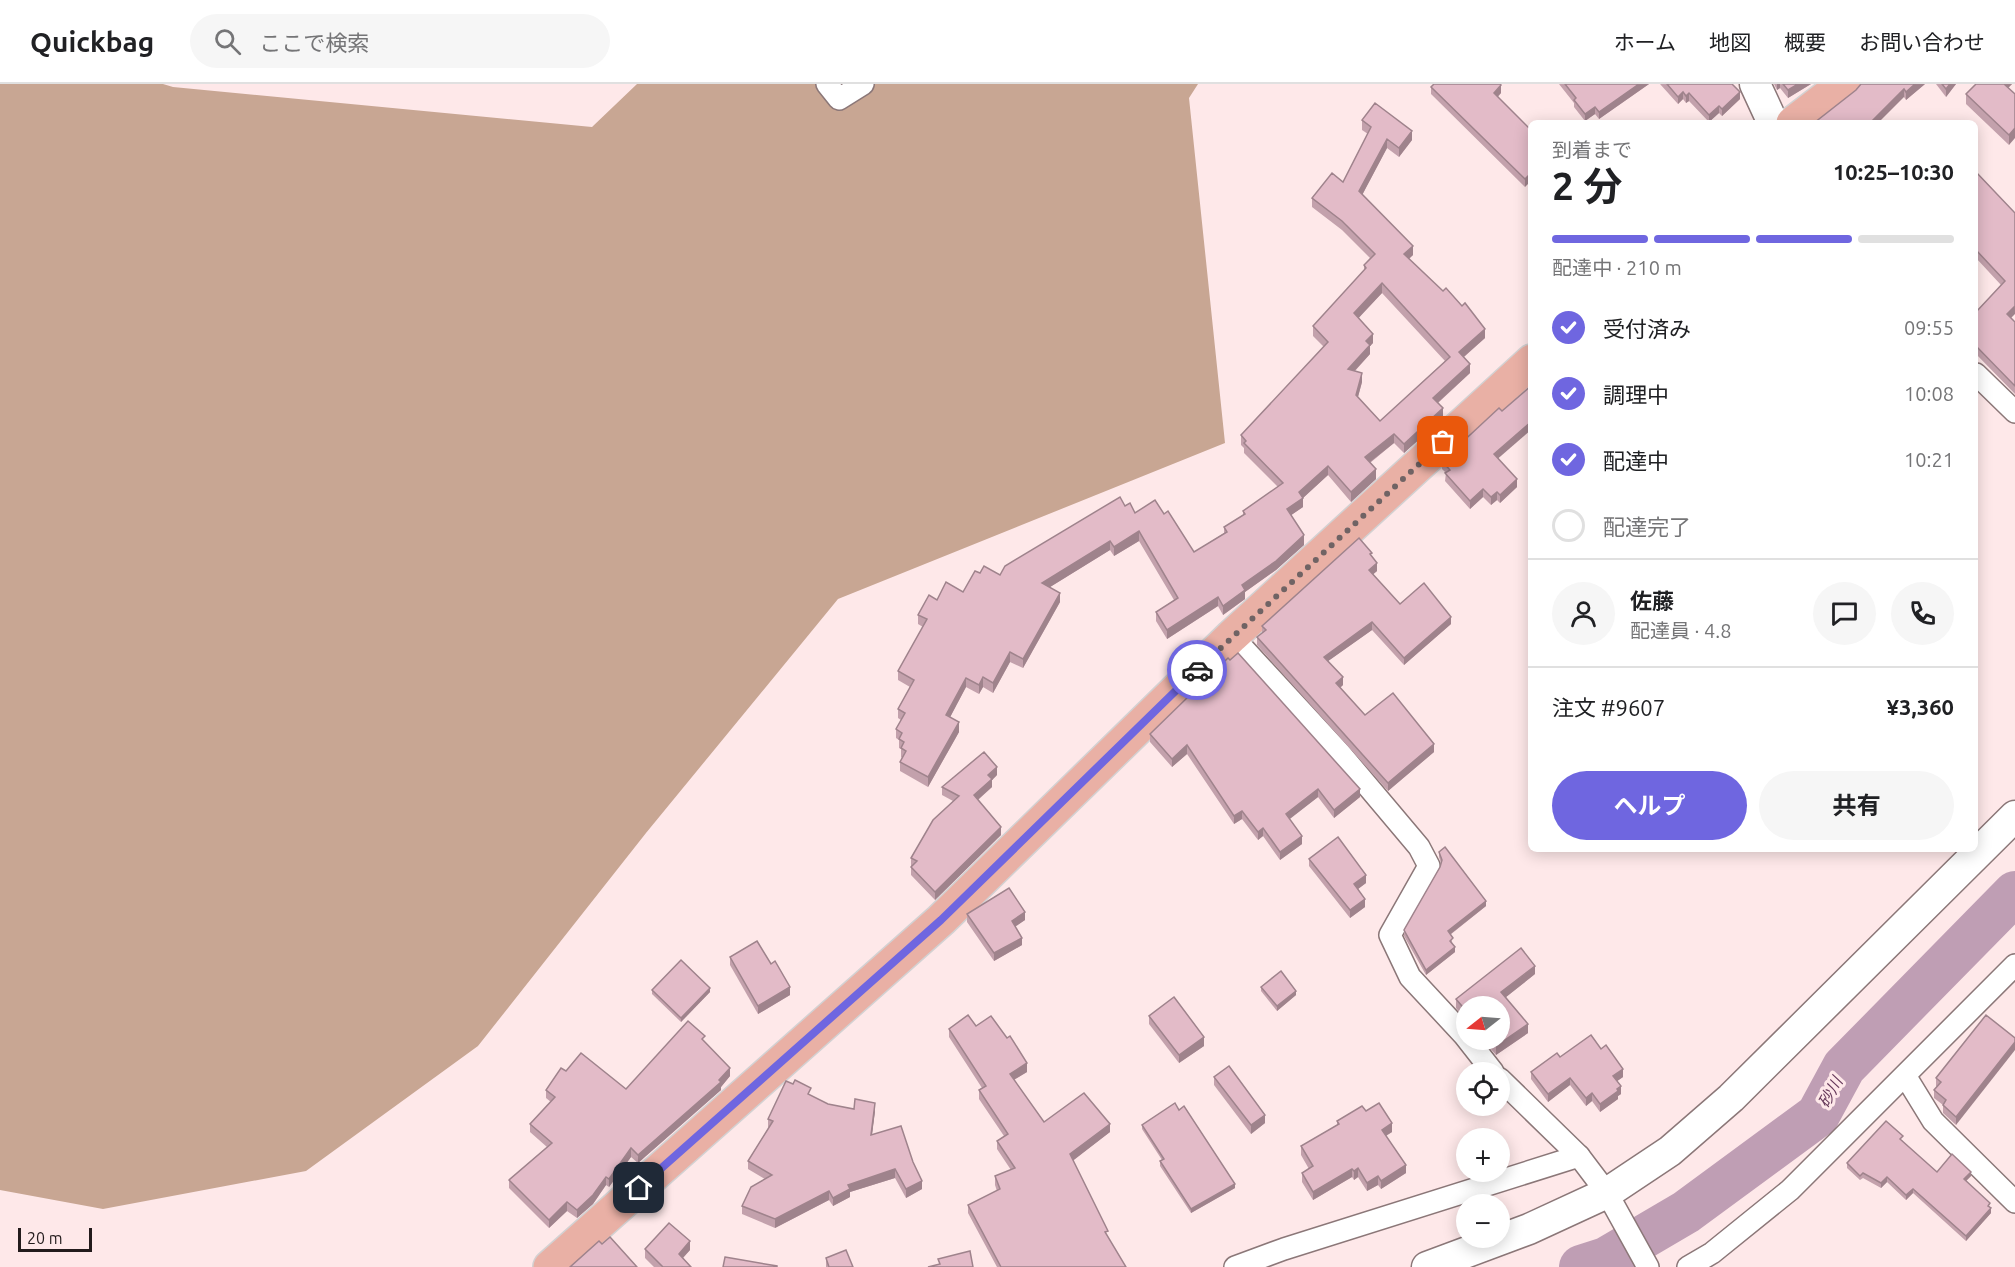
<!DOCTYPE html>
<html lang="ja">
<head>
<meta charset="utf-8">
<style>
  :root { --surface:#fff; --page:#f6f6f6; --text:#202124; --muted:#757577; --line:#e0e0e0; --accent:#6f66e0 }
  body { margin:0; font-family:Ubuntu,"Noto Sans JP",sans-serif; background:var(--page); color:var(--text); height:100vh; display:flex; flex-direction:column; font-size:22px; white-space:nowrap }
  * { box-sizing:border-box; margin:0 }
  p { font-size:20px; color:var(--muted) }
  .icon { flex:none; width:33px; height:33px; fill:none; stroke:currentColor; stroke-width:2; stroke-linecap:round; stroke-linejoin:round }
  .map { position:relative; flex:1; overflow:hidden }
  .details { position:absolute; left:1528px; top:36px; width:450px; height:732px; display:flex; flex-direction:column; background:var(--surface); border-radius:9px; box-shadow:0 3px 15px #0003 }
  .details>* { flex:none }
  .needle { width:39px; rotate:253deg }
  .controls { position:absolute; left:1456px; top:912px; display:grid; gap:12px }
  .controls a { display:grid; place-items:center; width:54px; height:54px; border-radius:50%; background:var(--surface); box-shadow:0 3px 15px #0003; font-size:30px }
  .scale { position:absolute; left:18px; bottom:15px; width:74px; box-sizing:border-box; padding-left:6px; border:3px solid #231b1c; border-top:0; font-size:16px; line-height:21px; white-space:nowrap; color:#231b1c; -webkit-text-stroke:4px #fee8e9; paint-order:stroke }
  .pin { position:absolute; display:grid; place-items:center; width:51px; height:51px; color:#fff; margin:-26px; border-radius:12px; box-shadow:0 3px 9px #0006 }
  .courier { position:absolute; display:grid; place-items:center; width:60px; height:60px; margin:-30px; border:4px solid #6f66e0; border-radius:50%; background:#fff; color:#222; box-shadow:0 2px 8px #0007 }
  .summary em { font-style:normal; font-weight:700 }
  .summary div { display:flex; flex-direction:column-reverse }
  .summary { display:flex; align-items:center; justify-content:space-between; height:102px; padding:0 24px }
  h1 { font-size:39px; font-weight:700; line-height:45px }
  .bar { display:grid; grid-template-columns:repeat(4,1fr); gap:9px 6px; align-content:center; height:72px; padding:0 24px }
  .bar i { height:8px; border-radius:4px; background:var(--line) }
  .bar .active { background:var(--accent) }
  .bar p { grid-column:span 4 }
  .line { display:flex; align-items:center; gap:15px; padding:0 24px; border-top:2px solid var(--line) }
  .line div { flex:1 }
  .round { display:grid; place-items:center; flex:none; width:63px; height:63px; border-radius:32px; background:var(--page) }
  ol { padding:0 24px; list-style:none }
  li { display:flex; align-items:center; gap:18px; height:66px }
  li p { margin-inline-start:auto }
  li .icon { padding:6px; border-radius:50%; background:var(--accent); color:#fff; stroke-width:4 }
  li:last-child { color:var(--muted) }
  li i { width:33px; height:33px; border:3px solid var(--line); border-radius:50% }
  .button { display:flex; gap:12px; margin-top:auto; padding:12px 24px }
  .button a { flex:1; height:69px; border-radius:36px; background:var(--accent); color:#fff; font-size:24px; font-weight:700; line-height:69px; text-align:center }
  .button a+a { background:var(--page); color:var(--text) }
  header { display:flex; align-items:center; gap:36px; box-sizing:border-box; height:84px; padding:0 30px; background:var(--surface); border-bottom:2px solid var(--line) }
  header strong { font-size:28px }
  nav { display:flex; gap:33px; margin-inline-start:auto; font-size:21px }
  .search { width:420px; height:54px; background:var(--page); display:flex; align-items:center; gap:15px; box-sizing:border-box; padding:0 21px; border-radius:33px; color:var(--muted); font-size:22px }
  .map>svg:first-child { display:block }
  .forest { fill:#c8a693 }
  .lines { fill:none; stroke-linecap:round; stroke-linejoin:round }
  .stream { stroke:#bf9eb4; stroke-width:8 }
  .river { stroke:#bf9eb4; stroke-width:44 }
  .street-casing { stroke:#8b7778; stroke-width:24 }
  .secondary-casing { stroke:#8b7778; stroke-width:33 }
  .primary-casing { stroke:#d3d1d2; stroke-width:36 }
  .street { stroke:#fff; stroke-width:21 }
  .secondary { stroke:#fff; stroke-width:30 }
  .primary { stroke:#e9b0a5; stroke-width:33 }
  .wall { fill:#c3a1ac; fill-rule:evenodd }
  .shaded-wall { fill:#9f838c }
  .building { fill:#e3bbc8; stroke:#9f838c; stroke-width:1.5; fill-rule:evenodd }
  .done { stroke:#706364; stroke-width:6; stroke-dasharray:0 10.8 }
  .route { stroke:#6f66e0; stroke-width:8 }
  .labels { text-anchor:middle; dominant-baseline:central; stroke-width:6; stroke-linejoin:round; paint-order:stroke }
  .water-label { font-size:16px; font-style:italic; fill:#66395a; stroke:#fee8e9 }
</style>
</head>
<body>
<header>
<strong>Quickbag</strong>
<div class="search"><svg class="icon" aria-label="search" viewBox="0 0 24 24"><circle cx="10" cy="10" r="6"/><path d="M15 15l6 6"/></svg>ここで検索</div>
<nav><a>ホーム</a><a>地図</a><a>概要</a><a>お問い合わせ</a></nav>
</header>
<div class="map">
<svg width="2015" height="1183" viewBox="0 0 2015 1183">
  <rect width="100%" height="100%" fill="#fee8e9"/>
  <polygon class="forest" points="0,0 163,0 173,3 592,43 637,0 1198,0 1189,14 1225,359 838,515 646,749 478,962 306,1087 103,1125 0,1106"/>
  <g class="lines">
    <polyline class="stream" points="1618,1168 1624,1183"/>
    <polyline class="river" points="1581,1183 1606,1175 1686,1128 1818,1031 1844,983 2015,809"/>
    <defs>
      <g id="street">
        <polyline points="827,0 839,15 863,0"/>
        <polyline points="1976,290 2015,328"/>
        <polyline points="1232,552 1339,668 1419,763 1429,782 1390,851 1410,893 1464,951 1493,988"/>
        <polyline points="1906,993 1933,1037 2015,1118"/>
        <polyline points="1500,995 1579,1072 1607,1109 1648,1183"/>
        <polyline points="1235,1183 1284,1165 1579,1072"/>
        <polyline points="1688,1183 1712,1169 1790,1106 2015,881"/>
      </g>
      <g id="secondary">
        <polyline points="1755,0 1773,39"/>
        <polyline points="1427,1183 1529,1145 1607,1109 1670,1067 1731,1014 2015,732"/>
      </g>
      <g id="primary">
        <polyline points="1793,39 1844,0"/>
        <polyline points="550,1183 941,836 1232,552 1532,277"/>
      </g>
    </defs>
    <use href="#street" class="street-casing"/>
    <use href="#secondary" class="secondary-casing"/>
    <use href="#primary" class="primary-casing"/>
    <use href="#street" class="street"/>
    <use href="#secondary" class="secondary"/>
    <use href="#primary" class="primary"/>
  </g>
  <g class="wall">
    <polygon points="1559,0 1649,0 1599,35 1595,30 1585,37 1574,23 1574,19"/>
    <polygon points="1660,0 1732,0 1740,15 1722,32 1719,29 1709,38 1689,17 1686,19 1683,15 1678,20"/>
    <polygon points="1774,0 1811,0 1788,14 1780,4 1777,6"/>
    <polygon points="1925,0 1906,16 1904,13 1856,6"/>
    <polygon points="1936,0 1956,0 1946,13"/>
    <polygon points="1976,0 2012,0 2008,4 2015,10 2009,61 1966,20 1966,10"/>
    <polygon points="1431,3 1501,9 1498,13 1532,47 1525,103 1431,10"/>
    <path d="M1362,36L1412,56L1399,73L1387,64L1362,111L1413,171L1409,175L1485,254L1464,273L1470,289L1438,319L1443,334L1404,369L1394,359L1370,379L1376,395L1351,418L1328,391L1303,414V423L1291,431L1304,461L1276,486L1245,508V515L1223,531L1218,522L1167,555L1156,537V528L1174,516L1139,457L1114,472L1110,466L1050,503L1060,518L1023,584L1010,578L993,609L983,603L979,610L966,603L950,633L959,648L928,703L900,687V678L902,674L901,673V665L899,664V656L896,654V645L901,636L898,634V625L910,603L898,596V587L923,543L918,540V531L937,516L963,508L980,489L1000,491L1125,422L1194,468L1224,449V443L1243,431V427L1278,403L1244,369V364L1241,361V351L1324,263L1313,252V242L1364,186V181L1370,174L1342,146L1312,123V114L1343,98L1368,50L1362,46ZM1382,209L1445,277L1380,337L1358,313L1362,298L1355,287L1370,270V262L1373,259L1358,234Z"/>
    <polygon points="1976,88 2015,129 2011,234 2015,238 2015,310 1976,270 1976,228 2001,201 1976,174"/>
    <polygon points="1502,327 1498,374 1517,403 1500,419 1497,416 1491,421 1483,413 1470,425 1445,397 1446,389 1442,385 1442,377"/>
    <polygon points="1372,473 1377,487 1373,490 1400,520 1451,540 1404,581 1372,546 1328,577 1343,601 1340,604 1365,631 1434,668 1388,707 1257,561 1257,553 1262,549 1262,542"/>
    <polygon points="1150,650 1360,713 1334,734 1318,713 1289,735 1302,760 1280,776 1263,752 1258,756 1242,735 1234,740 1187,670 1172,683 1150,658"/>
    <polygon points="997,691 992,696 992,703 978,716 1001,751 935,816 911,791 911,774 953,717 942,711 942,703"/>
    <polygon points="1439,768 1486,822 1450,851 1455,868 1426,891 1404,852 1404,846 1440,783 1441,779 1439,773"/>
    <polygon points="1309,775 1366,799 1358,805 1365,823 1350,834 1309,782"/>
    <polygon points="967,830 1025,836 1015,842 1022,861 994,877 967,838"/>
    <polygon points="730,873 790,911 758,930 730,881"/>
    <polygon points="1535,890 1506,913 1528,949 1496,971 1483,956 1500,956 1467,922 1467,937 1456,924 1456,915"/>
    <polygon points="1261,903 1296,911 1277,927 1261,907"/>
    <polygon points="652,906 710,908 681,938 652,910"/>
    <polygon points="1986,931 1956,1041 1943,1029 1943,1021 1934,1014 1934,1006 1937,1003 1936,1002 1936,994"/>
    <polygon points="1149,932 1204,962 1179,979 1149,940"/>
    <polygon points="976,942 1027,988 1014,996 1044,1038 1110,1048 1073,1076 1108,1154 1126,1183 997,1183 968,1129 968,1121 997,1107 995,1101 995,1092 1011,1086 997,1065 997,1057 1004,1052 979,1015 979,1006 982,1004 949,953 949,945"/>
    <polygon points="705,958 730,992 721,1003 721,1006 638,1079 631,1073 609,1103 606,1101 593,1120 577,1134 567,1127 549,1144 509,1104 509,1096 547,1063 530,1048 530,1040 551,1018 546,1014 546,1006 566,987 626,1005"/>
    <polygon points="1560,973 1623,993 1617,997 1621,1010 1618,1012 1618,1015 1600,1028 1592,1017 1586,1022 1570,1001 1548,1018 1531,995 1531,988"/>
    <polygon points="1214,993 1265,1039 1251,1050 1214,1001"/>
    <polygon points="811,1012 828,1020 854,1025 875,1027 872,1050 913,1078 922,1105 906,1114 895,1094 850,1108 850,1113 833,1122 829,1116 775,1144 742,1130 742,1122 765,1095 748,1085 748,1077 769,1043 768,1043 768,1035"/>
    <polygon points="1366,1027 1392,1048 1386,1052 1406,1089 1381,1105 1378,1101 1367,1107 1358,1093 1354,1096 1352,1093 1313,1116 1302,1098 1302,1089 1309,1085 1301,1071 1301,1062 1337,1041 1337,1037"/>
    <polygon points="1142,1041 1235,1104 1191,1129 1160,1082 1160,1077 1162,1076 1142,1045"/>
    <polygon points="1903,1056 1902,1057 1937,1088 1971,1092 1966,1097 1990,1123 1991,1129 1966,1157 1913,1109 1906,1116 1887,1098 1881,1104 1863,1094 1860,1096 1847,1084 1847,1079"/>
    <polygon points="645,1165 690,1166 683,1174 691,1183 654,1183 645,1174"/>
    <polygon points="826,1174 853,1183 826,1183"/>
  </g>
  <g class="shaded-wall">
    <polygon points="1639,0 1649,0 1599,35 1599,28"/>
    <polygon points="1777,0 1780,0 1780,4 1777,6"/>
    <polygon points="1798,0 1811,0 1788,14 1788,6"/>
    <polygon points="1915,0 1925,0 1906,16 1906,8"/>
    <polygon points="1950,0 1956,0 1946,13 1946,5"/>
    <polygon points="2003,0 2012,0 2003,9"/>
    <polygon points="1501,1 1501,9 1494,16 1494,9"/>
    <polygon points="1904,5 1904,13 1878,39 1870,39"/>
    <polygon points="1683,8 1683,15 1678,20 1678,13"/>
    <polygon points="1740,8 1740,15 1722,32 1722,25"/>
    <polygon points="1689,9 1689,17 1686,19 1686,12"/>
    <polygon points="1719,22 1719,29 1709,38 1709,31"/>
    <polygon points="1595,23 1595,30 1585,37 1585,30"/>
    <polygon points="2015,44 2015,54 2009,61 2009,51"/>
    <polygon points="1412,47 1412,56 1399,73 1399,64"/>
    <polygon points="1387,55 1387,64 1359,117 1359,107"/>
    <polygon points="1532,88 1532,96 1525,103 1525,95"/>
    <polygon points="1413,162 1413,171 1404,179 1404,170"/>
    <polygon points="1382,199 1382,209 1354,239 1354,229"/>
    <polygon points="2015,222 2015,230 2007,238 2007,230"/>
    <polygon points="1485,245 1485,254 1459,277 1459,268"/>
    <polygon points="1373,250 1373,259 1370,262 1370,270 1348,294 1348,285 1366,257"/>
    <polygon points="1470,280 1470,289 1433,323 1433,314"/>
    <polygon points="1362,289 1362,298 1356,320 1356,311"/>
    <polygon points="1443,324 1443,334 1404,369 1404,360"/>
    <polygon points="1532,337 1532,345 1494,378 1494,370"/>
    <polygon points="1394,350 1394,359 1365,382 1365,373"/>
    <polygon points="1328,382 1328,391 1303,414 1303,423 1287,434 1287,425 1299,408"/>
    <polygon points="1376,385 1376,395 1351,418 1351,408"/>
    <polygon points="1517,395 1517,403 1500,419 1500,411"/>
    <polygon points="1483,405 1483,413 1470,425 1470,417"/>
    <polygon points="1497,408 1497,416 1491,421 1491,413"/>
    <polygon points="1139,447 1139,457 1114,472 1114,463"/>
    <polygon points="1304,451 1304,461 1276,486 1245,508 1245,515 1223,531 1223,522 1242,501"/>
    <polygon points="1110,457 1110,466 1042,508 1042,499"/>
    <polygon points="1377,479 1377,487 1369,494 1369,486"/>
    <polygon points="1060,509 1060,518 1023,584 1023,575"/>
    <polygon points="1218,513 1218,522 1167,555 1167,546"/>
    <polygon points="1451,533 1451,540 1404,581 1404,574"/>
    <polygon points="1372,538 1372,546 1324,580 1324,573"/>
    <polygon points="1010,568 1010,578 993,609 993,599"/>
    <polygon points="983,593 983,603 979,610 979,601"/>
    <polygon points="1343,593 1343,601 1336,607 1336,599"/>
    <polygon points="966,594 966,603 946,641 946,631"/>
    <polygon points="959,638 959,648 928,703 928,693"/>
    <polygon points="1434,660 1434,668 1388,707 1388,699"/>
    <polygon points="1187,661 1187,670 1172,683 1172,675"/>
    <polygon points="997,683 997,691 992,696 992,703 974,719 974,711 988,691"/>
    <polygon points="1318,705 1318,713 1286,738 1286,730"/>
    <polygon points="1360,705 1360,713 1334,734 1334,726"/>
    <polygon points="1242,727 1242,735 1234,740 1234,732"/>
    <polygon points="1001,743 1001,751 935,816 935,808"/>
    <polygon points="1263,744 1263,752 1258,756 1258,748"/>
    <polygon points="1302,752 1302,760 1280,776 1280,768"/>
    <polygon points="1366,791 1366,799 1354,808 1354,800"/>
    <polygon points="1365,815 1365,823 1350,834 1350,826"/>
    <polygon points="1486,817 1486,822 1448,852 1448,847"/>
    <polygon points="1025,828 1025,836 1012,845 1012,837"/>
    <polygon points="1022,854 1022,861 994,877 994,869"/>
    <polygon points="1455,863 1455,868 1426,891 1426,886"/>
    <polygon points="1535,882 1535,890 1501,917 1501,908"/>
    <polygon points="790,903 790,911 758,930 758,922"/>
    <polygon points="710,904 710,908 681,938 681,934"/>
    <polygon points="1296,907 1296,911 1277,927 1277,922"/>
    <polygon points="1528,940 1528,949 1496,971 1496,962"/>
    <polygon points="1204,953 1204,962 1179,979 1179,971"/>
    <polygon points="2015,958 2015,966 1956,1041 1956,1033"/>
    <polygon points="1027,979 1027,988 1010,998 1010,990"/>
    <polygon points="730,984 730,992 721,1003 721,1006 638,1079 638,1071 719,996"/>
    <polygon points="1623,985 1623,993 1613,1000 1613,992"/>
    <polygon points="1570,994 1570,1001 1548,1018 1548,1010"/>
    <polygon points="1621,1002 1621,1010 1618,1012 1618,1015 1600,1028 1600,1020"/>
    <polygon points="1592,1009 1592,1017 1586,1022 1586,1014"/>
    <polygon points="875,1019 875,1027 871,1059 871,1051"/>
    <polygon points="1265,1031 1265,1039 1251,1050 1251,1041"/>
    <polygon points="1392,1039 1392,1048 1382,1054 1382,1046"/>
    <polygon points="1110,1040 1110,1048 1070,1079 1070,1070"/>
    <polygon points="631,1064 631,1073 609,1103 609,1095"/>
    <polygon points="1406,1081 1406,1089 1381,1105 1381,1097"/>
    <polygon points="1358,1084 1358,1093 1354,1096 1354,1087"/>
    <polygon points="895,1085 895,1094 850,1108 850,1113 833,1122 833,1114 848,1101"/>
    <polygon points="1352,1085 1352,1093 1313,1116 1313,1108"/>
    <polygon points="1971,1088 1971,1092 1964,1099 1964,1095"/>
    <polygon points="1378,1092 1378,1101 1367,1107 1367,1099"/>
    <polygon points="606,1093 606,1101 593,1120 577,1134 577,1126"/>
    <polygon points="1887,1093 1887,1098 1881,1104 1881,1099"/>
    <polygon points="922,1097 922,1105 906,1114 906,1105"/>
    <polygon points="1235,1100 1235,1104 1191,1129 1191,1125"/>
    <polygon points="1913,1105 1913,1109 1906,1116 1906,1111"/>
    <polygon points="829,1107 829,1116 775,1144 775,1135"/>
    <polygon points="567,1118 567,1127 549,1144 549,1136"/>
    <polygon points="1991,1124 1991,1129 1966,1157 1966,1152"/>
    <polygon points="690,1157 690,1166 679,1178 679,1170"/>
  </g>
  <g class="building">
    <polygon points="1434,0 1500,0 1501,1 1494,9 1532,47 1532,88 1525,95 1431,3"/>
    <polygon points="1565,0 1639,0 1599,28 1595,23 1585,30 1574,16 1576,14"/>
    <polygon points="1667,0 1732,0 1740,8 1722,25 1719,22 1709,31 1689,9 1686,12 1683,8 1678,13"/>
    <polygon points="1783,0 1798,0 1788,6"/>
    <polygon points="1861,0 1915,0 1906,8 1904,5 1870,39 1814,39 1856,6"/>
    <polygon points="1942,0 1950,0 1946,5"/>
    <polygon points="1976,0 2004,0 2015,10 2015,44 2009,51 1966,10"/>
    <path d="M1375,19L1412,47L1399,64L1387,55L1359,107L1413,162L1404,170L1443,207L1446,204L1462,222L1465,219L1485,245L1459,268L1470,280L1433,314L1443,324L1404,360L1394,350L1365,373L1376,385L1351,408L1328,382L1299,408L1303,414L1287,425L1304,451L1276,477L1242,501L1245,506L1223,522L1218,513L1167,546L1156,528L1178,514L1139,447L1114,463L1110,457L1042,499L1060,509L1023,575L1010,568L993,599L983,593L979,601L966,594L946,631L959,638L928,693L900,678L906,667L901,664L904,658L899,655L902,649L896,645L905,629L898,625L914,596L898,587L927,535L918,531L929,511L937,516L946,498L963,508L975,487L980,489L984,482L1000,491L1005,482L1120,413L1125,422L1130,419L1135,429L1155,416L1164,430L1168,427L1194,468L1227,448L1224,443L1245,430L1243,427L1283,399L1244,359L1246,357L1241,351L1328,258L1313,242L1366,184L1364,181L1375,170L1342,137L1312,114L1332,89L1343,98L1371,43L1362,36ZM1382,199L1450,273L1380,337L1356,311L1362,289L1348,285L1370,261L1366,257L1373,250L1354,229Z"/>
    <polygon points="1976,88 2015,129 2015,222 2007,230 2015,238 2015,302 1976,262 1976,228 2005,197 1976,166"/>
    <polygon points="1532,301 1532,337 1494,370 1517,395 1500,411 1497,408 1491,413 1483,405 1470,417 1445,389 1450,386 1442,377 1499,324 1502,327"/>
    <polygon points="1359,454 1372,469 1370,470 1377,479 1369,486 1400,520 1424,499 1451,533 1404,574 1372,538 1324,573 1343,593 1336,599 1365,631 1393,609 1434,660 1388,699 1257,553 1266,546 1262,542"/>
    <polygon points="1238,569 1360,705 1334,726 1318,705 1286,730 1302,752 1280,768 1263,744 1258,748 1242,727 1234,732 1187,661 1172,675 1150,650 1228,574 1230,576"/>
    <polygon points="984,668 997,683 988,691 992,695 974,711 1001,743 935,808 911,783 917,777 911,774 933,736 959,712 942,703"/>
    <polygon points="1338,753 1366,791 1354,800 1365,815 1350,826 1309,775"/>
    <polygon points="1445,763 1486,817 1448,847 1453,854 1450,857 1455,863 1426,886 1404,846 1440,783 1442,776 1439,768"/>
    <polygon points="1009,804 1025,828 1012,837 1022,854 994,869 967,830"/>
    <polygon points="757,857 771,880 775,877 790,903 758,922 730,873"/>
    <polygon points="1521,864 1535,882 1501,908 1528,940 1496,962 1490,956 1500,956 1500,922 1467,922 1467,928 1456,915"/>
    <polygon points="681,876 710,904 681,934 652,906"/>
    <polygon points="1281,887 1296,907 1277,922 1261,903"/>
    <polygon points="1174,913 1204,953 1179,971 1149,932"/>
    <polygon points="968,931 976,942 991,932 1007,954 1010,952 1027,979 1010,990 1044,1038 1084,1009 1110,1040 1070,1070 1108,1147 1105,1148 1126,1183 1001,1183 968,1121 1000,1105 995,1092 1015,1084 997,1057 1008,1050 979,1006 986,1002 949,945"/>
    <polygon points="1986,931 2015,954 2015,958 1956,1033 1943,1021 1946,1016 1934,1006 1941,998 1936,994"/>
    <polygon points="688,937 705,952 702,955 730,984 719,996 721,998 638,1071 631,1064 609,1095 606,1093 593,1111 577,1126 567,1118 549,1136 509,1096 552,1059 530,1040 555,1013 546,1006 561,984 566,987 581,969 626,1005"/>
    <polygon points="1591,951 1601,965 1606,961 1623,985 1613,992 1621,1002 1617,1005 1618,1007 1600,1020 1592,1009 1586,1014 1570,994 1548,1010 1531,988 1557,969 1560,973"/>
    <polygon points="1229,982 1265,1031 1251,1041 1214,993"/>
    <polygon points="795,996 811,1004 808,1010 828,1020 854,1025 855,1015 875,1019 871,1051 901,1042 913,1078 922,1097 906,1105 895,1085 848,1101 850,1105 833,1114 829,1107 775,1135 742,1122 751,1103 772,1091 748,1077 773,1037 768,1035 786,997 793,1000"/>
    <polygon points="1175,1019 1179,1026 1184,1022 1235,1100 1191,1125 1160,1077 1164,1075 1142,1041"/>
    <polygon points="1379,1019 1392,1039 1382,1046 1406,1081 1381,1097 1378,1092 1367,1099 1358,1084 1354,1087 1352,1085 1313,1108 1302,1089 1313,1082 1301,1062 1339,1040 1337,1037 1362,1022 1366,1027"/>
    <polygon points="1886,1037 1903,1052 1900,1055 1937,1088 1952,1070 1971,1088 1964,1095 1990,1119 1988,1122 1991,1124 1966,1152 1913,1105 1906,1111 1887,1093 1881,1099 1863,1089 1860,1092 1847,1079"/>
    <polygon points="669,1139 690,1157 679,1170 691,1183 663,1183 645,1165"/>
    <polygon points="610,1153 637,1183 570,1183 599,1157 602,1160"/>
    <polygon points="846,1166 853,1183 829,1183 826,1174"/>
    <polygon points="970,1167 973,1183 928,1183 940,1180 938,1175"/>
    <polygon points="725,1173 777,1182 777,1183 723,1183"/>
  </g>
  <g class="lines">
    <polyline class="done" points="1197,586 1443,358"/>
    <polyline class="route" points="639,1104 941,836 1197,586"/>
  </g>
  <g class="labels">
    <g class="water-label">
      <text transform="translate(1830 1008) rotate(-61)">砂川</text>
    </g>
  </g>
</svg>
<div class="controls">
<a><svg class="needle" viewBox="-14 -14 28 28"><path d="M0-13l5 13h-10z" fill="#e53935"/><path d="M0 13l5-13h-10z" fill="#757577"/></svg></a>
<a><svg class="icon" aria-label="locate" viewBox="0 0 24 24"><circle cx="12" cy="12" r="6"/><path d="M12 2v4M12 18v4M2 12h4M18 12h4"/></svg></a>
<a>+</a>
<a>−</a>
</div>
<div class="scale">20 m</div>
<div class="pin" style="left:1443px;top:358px;background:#ea580c"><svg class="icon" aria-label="bag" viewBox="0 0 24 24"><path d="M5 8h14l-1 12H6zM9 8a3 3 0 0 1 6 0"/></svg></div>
<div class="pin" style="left:639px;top:1104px;background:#1f2937"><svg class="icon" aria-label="home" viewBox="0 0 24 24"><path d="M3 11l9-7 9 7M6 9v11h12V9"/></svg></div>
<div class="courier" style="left:1197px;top:586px"><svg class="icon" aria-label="car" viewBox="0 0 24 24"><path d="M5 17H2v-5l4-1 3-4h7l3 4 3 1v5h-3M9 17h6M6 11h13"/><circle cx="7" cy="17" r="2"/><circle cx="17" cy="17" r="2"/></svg></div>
<section class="details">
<div class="summary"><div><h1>2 分</h1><p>到着まで</p></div><em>10:25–10:30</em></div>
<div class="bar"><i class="active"></i><i class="active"></i><i class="active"></i><i></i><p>配達中 · 210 m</p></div>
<ol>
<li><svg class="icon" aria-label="check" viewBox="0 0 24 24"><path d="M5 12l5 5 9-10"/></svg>受付済み<p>09:55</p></li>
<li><svg class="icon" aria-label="check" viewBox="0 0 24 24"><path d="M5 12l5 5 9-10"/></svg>調理中<p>10:08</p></li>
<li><svg class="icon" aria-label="check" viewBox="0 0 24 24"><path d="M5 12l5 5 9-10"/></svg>配達中<p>10:21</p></li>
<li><i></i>配達完了</li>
</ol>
<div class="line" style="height:108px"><a class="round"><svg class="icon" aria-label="person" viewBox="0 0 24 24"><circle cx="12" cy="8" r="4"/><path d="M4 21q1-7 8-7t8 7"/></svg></a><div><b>佐藤</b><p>配達員 · 4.8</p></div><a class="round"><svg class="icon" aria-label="chat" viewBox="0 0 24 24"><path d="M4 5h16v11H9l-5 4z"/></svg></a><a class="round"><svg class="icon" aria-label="phone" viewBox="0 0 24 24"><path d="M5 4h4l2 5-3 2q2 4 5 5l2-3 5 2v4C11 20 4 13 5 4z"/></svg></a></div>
<div class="line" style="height:78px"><div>注文 #9607</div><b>¥3,360</b></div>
<div class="button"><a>ヘルプ</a><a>共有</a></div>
</section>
</div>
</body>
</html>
